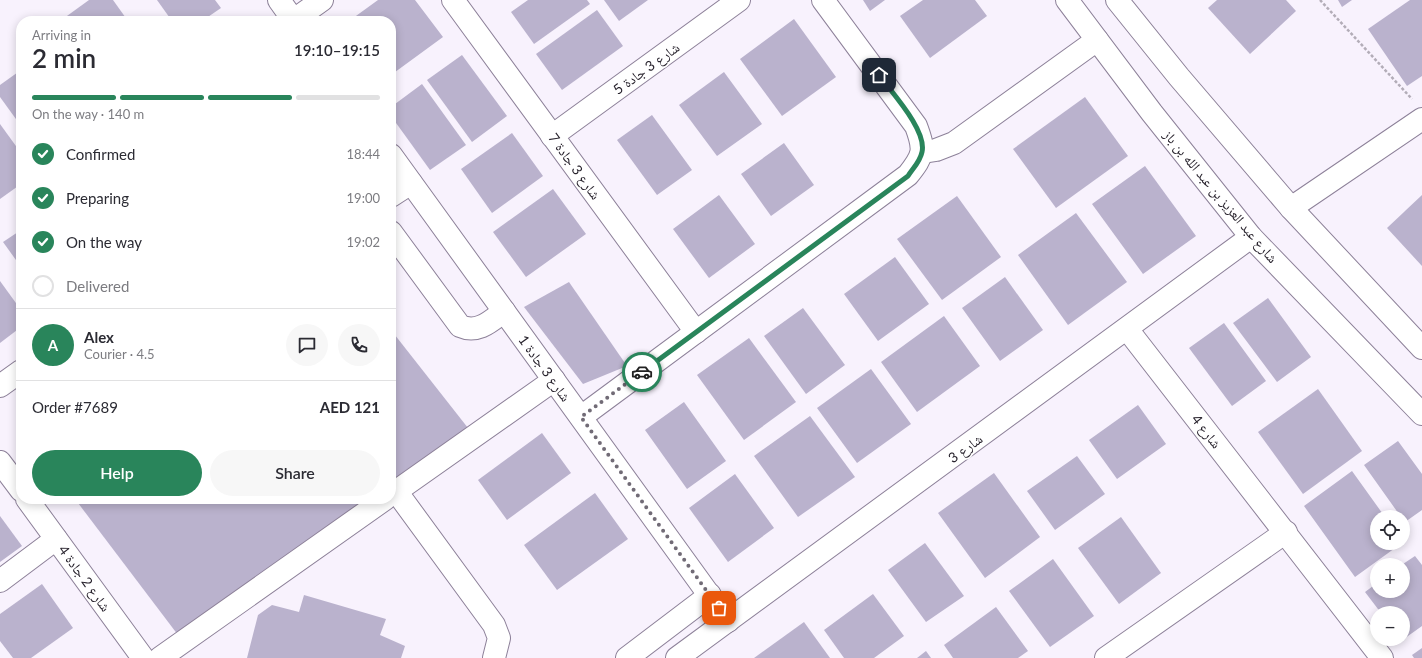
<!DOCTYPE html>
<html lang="en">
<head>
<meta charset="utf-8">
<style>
  :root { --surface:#fff; --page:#f7f7f7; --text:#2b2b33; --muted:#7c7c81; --line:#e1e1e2; --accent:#29855b }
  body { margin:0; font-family:Lato,"Noto Naskh Arabic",sans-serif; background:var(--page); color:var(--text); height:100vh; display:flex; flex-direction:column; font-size:15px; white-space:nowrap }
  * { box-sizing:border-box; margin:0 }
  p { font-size:13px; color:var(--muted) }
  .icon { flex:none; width:22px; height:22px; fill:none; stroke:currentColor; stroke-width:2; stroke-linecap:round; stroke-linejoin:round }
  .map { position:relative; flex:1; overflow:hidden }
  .details { position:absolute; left:16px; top:16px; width:380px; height:488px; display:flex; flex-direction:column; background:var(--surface); border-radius:16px; box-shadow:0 2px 10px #0003 }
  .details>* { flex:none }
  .buttons { position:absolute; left:1370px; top:510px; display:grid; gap:8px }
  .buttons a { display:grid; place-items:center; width:40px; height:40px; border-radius:50%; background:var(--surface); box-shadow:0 2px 10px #0003; font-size:20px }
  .pin { position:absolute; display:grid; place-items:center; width:34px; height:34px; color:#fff; margin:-17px; border-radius:8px; box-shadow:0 2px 6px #0006 }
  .courier { position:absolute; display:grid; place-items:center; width:40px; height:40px; margin:-20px; border:3px solid #29855b; border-radius:50%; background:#fff; color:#222; box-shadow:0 1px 5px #0007 }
  .headline em { font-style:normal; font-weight:600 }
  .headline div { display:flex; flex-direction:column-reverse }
  .headline { display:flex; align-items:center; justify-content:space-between; height:68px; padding:0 16px }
  h1 { font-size:26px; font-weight:600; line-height:30px }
  .bar { display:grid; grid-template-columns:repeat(4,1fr); gap:6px 4px; align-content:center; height:48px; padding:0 16px }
  .bar i { height:5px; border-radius:3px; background:var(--line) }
  .bar .active { background:var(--accent) }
  .bar p { grid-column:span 4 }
  .line { display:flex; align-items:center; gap:10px; padding:0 16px; border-top:1px solid var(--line) }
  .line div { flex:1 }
  .round { display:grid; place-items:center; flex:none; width:42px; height:42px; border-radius:21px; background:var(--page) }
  ol { padding:0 16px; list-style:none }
  li { display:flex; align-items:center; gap:12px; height:44px }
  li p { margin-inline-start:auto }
  li .icon { padding:4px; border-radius:50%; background:var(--accent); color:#fff; stroke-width:4 }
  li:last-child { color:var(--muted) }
  li i { width:22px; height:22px; border:2px solid var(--line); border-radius:50% }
  .cta { display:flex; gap:8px; margin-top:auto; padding:8px 16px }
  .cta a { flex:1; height:46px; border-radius:24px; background:var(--accent); color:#fff; font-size:16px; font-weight:600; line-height:46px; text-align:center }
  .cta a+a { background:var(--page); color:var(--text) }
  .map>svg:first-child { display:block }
  .building { fill:#bab2cd }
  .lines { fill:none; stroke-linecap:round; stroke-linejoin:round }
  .minor-casing { stroke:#8d8199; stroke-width:24 }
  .path { stroke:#b3adb8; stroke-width:2.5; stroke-dasharray:3 2; stroke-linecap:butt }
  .minor { stroke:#fff; stroke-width:22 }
  .done { stroke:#716b76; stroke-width:4; stroke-dasharray:0 7.2 }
  .route { stroke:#29855b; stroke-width:5 }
  .labels { text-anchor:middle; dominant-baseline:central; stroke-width:3.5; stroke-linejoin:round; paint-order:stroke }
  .street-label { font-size:14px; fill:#28232d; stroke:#fff }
</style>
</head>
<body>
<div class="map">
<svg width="1422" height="658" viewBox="0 0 1422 658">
  <rect width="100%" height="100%" fill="#f8f2fd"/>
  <g class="building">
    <polygon points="89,0 113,0 128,21 60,21"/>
    <polygon points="157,0 215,0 221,8 202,21 172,21"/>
    <polygon points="378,0 415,0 443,37 391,75 391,21 349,21"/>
    <polygon points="528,0 587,0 590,4 534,44 511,12"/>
    <polygon points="604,0 648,0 619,21"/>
    <polygon points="863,0 885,0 870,11"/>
    <polygon points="923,0 975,0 987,16 930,58 900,16"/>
    <polygon points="1217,0 1286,0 1296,11 1250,54 1208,8"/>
    <polygon points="1338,0 1352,0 1342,7"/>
    <polygon points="1410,0 1422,0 1422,76 1407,86 1368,29"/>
    <polygon points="597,10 623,46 562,90 536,54"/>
    <polygon points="794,19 836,77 782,116 740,59"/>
    <polygon points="462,55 507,116 472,142 427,80"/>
    <polygon points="21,70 21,126 0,97 0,85"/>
    <polygon points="724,72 762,124 717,156 679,105"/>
    <polygon points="422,84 466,145 430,170 391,116 391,107"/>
    <polygon points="1085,97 1128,156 1056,208 1013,149"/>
    <polygon points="652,115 692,170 657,195 617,140"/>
    <polygon points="0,124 21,153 21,184 0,199"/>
    <polygon points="512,133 543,176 492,213 461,169"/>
    <polygon points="784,143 814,185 771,216 741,174"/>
    <polygon points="1145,166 1196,236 1143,274 1092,204"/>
    <polygon points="553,189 586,234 526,277 493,232"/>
    <polygon points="719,195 755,244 709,278 673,229"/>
    <polygon points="1422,195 1422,266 1387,228"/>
    <polygon points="957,196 1001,257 942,300 897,239"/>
    <polygon points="1076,213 1127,282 1068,325 1018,255"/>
    <polygon points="21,230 21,267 3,242"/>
    <polygon points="895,257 929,304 878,341 844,294"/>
    <polygon points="1005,277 1043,330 1000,361 962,308"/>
    <polygon points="0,281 21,310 21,327 0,343"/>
    <polygon points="569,282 627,366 583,384 524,307"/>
    <polygon points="1268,298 1311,357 1277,382 1233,323"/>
    <polygon points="803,308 845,365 806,394 764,336"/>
    <polygon points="944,316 980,366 917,412 881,362"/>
    <polygon points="1224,323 1266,381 1232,406 1189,348"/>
    <polygon points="391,330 468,428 391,483"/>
    <polygon points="749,338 796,402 744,440 697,375"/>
    <polygon points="871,369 911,424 857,463 817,408"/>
    <polygon points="1318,389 1362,451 1303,494 1258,432"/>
    <polygon points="684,402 726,461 687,489 645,430"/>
    <polygon points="1138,405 1166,444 1117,479 1089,440"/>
    <polygon points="810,416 855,477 798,517 754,456"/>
    <polygon points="542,433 571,473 507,520 478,480"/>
    <polygon points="1398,441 1422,474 1422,510 1405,522 1403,517 1401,517 1364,465"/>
    <polygon points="1077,456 1105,494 1055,530 1027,491"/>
    <polygon points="1352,471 1385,517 1377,517 1377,543 1402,543 1355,577 1304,506"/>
    <polygon points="994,473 1040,537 985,578 938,513"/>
    <polygon points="735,474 774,528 728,562 689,508"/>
    <polygon points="595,493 628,539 557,590 524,545"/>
    <polygon points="75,499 369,499 178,635"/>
    <polygon points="0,516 22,546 0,562"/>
    <polygon points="1121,517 1161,573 1119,604 1078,548"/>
    <polygon points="925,543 964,596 926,622 888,570"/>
    <polygon points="1415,556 1422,565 1422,626 1401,641 1400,639 1403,639 1403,613 1381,613 1365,592 1377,583 1377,591 1403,591 1403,564"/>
    <polygon points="1053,559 1094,616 1050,647 1009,591"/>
    <polygon points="42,584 73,628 31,658 13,658 0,641 0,614"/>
    <polygon points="873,594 904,636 874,658 844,658 824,630"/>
    <polygon points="304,595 386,619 380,635 405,646 401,658 247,658 258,615 272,605 299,612"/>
    <polygon points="996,607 1028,651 1018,658 953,658 944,645"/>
    <polygon points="804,622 830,658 754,658"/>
    <polygon points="1422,648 1422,658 1414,658 1412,655"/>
    <polygon points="926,651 931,658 917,658"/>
  </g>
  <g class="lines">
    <defs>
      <g id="minor">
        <polyline points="279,0 294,21"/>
        <polyline points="453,0 696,332"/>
        <polyline points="1067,0 1152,113 1251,237 1422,414"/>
        <polyline points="1117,0 1179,77 1291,208 1422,348"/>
        <polyline points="294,20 322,0"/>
        <polyline points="552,136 739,0"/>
        <polyline points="923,152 936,150 954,143 1097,40"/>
        <polyline points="391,155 728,621"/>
        <polyline points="391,196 411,183"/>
        <polyline points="1291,208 1422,119"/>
        <path d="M391,232L460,326C478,334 491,321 504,311"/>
        <polyline points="1127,329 1382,658"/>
        <polyline points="0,386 21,371"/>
        <path d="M581,417L908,175C924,155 925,150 916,126L823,0"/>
        <polyline points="0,462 21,490"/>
        <polyline points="396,491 494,625 499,638 494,658"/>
        <polyline points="391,495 554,380"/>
        <polyline points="27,499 143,658"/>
        <polyline points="0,581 56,539"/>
        <polyline points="160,658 385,499"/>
        <polyline points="627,658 710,595"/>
        <polyline points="677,658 1251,237"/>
        <polyline points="1106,658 1286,532"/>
      </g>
    </defs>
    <use href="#minor" class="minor-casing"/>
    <polyline class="path" points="1320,0 1412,99"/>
    <use href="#minor" class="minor"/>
  </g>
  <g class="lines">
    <polyline class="done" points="642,372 581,417 719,608"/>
    <path class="route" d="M642,372L908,176C913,168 920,162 922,152C927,130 892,93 879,75"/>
  </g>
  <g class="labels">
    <g class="street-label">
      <text transform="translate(646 68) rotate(-36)">شارع 3 جادة 5</text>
      <text transform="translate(575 166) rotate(54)">شارع 3 جادة 7</text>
      <text transform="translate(1221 196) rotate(50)">شارع عبد العزيز بن عبد الله بن باز</text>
      <text transform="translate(545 368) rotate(54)">شارع 3 جادة 1</text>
      <text transform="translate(1207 431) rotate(52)">شارع 4</text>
      <text transform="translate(965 448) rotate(-36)">شارع 3</text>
      <text transform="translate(85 578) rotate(54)">شارع 2 جادة 4</text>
    </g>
  </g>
</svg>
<div class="buttons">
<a><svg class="icon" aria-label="locate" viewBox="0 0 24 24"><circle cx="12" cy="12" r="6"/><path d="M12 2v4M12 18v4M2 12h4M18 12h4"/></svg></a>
<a>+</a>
<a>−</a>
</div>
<div class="pin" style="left:719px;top:608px;background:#ea580c"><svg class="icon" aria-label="bag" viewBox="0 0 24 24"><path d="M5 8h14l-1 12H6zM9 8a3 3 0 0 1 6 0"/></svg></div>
<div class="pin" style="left:879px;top:75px;background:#1f2937"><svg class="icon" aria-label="home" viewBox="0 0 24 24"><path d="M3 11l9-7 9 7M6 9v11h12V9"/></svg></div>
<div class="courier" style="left:642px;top:372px"><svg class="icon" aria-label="car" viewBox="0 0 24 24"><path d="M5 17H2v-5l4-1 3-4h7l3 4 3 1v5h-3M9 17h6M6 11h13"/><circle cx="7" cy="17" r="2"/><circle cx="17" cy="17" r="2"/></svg></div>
<section class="details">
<div class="headline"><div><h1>2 min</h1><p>Arriving in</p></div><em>19:10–19:15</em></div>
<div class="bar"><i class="active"></i><i class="active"></i><i class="active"></i><i></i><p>On the way · 140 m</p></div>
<ol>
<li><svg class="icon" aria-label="check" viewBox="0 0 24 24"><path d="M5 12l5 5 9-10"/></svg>Confirmed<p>18:44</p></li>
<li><svg class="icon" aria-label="check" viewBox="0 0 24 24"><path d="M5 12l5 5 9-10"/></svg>Preparing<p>19:00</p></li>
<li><svg class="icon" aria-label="check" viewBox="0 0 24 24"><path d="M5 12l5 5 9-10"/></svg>On the way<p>19:02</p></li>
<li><i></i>Delivered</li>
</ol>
<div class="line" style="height:72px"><b class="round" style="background:var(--accent);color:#fff">A</b><div><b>Alex</b><p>Courier · 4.5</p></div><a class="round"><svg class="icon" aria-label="chat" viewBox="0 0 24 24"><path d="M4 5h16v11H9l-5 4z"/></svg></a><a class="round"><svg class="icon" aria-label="phone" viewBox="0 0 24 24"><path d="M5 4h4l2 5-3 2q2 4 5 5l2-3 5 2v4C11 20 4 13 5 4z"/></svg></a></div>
<div class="line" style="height:52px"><div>Order #7689</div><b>AED 121</b></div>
<div class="cta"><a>Help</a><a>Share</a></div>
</section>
</div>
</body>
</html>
